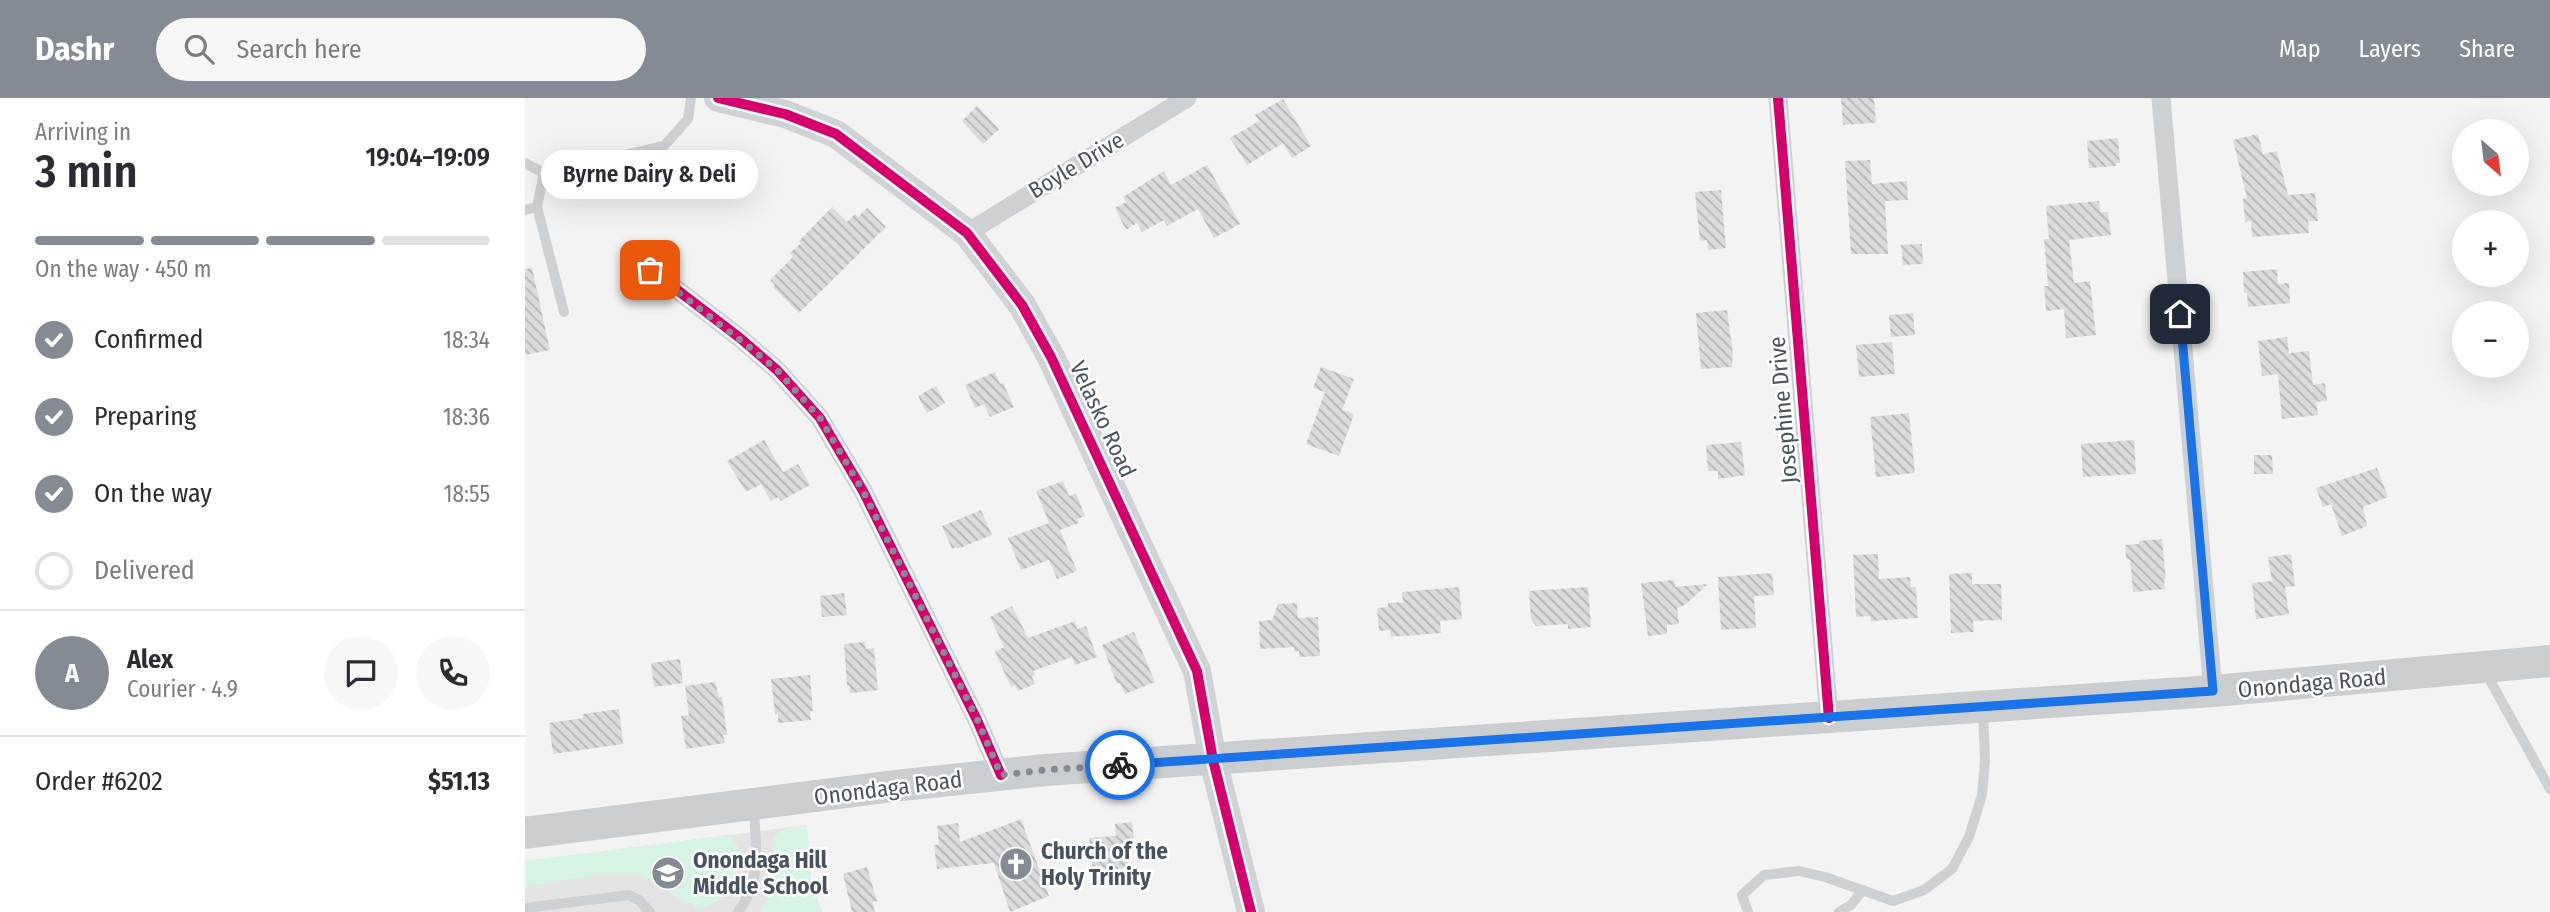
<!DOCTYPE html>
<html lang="en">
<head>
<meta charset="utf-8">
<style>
  :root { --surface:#fff; --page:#f7f7f7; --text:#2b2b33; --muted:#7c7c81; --line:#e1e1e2; --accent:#848b94 }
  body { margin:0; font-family:"Fira Sans Condensed",sans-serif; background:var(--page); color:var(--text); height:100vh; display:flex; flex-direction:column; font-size:26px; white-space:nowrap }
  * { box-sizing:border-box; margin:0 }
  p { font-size:23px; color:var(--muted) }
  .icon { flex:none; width:38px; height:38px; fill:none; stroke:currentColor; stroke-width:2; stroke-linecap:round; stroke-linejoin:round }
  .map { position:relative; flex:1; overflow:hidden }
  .details { display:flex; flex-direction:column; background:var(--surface); width:525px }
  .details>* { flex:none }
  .needle { width:46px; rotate:152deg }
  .controls { position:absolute; left:1927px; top:21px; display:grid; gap:14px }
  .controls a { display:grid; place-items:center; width:77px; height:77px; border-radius:50%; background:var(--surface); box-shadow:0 7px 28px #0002; font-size:35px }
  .pin { position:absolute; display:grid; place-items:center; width:60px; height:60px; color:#fff; margin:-30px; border-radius:14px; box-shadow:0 4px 10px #0006 }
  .courier { position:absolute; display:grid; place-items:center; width:70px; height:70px; margin:-35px; border:5px solid #1a73e8; border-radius:50%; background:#fff; color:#222; box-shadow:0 2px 9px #0007 }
  .bubble { position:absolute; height:49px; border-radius:24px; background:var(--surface); box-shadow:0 7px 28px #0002; font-size:23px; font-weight:600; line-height:49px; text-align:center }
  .headline em { font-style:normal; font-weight:600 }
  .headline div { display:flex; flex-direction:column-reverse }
  .headline { display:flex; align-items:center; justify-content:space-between; height:119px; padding:0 35px }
  h1 { font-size:46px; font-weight:600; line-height:52px }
  .bar { display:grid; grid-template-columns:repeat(4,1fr); gap:10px 7px; align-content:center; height:84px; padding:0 35px }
  .bar i { height:9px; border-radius:5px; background:var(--line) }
  .bar .current { background:var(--accent) }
  .bar p { grid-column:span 4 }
  .line { display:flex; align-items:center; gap:18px; padding:0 35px; border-top:2px solid var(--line) }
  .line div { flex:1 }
  .round { display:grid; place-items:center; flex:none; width:74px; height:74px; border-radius:37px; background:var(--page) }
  ol { padding:0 35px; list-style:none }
  li { display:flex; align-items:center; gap:21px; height:77px }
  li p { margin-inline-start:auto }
  li .icon { padding:7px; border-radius:50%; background:var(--accent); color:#fff; stroke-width:4 }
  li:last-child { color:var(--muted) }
  li i { width:38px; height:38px; border:4px solid var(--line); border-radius:50% }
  header { display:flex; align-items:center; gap:42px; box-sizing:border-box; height:98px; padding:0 35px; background:var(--accent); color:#fff }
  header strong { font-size:33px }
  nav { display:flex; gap:38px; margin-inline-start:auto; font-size:24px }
  .search { width:490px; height:63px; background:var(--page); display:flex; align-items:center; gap:18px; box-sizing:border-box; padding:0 24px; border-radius:38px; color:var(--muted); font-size:26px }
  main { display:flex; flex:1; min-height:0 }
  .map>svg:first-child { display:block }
  .education { fill:#e4e4e5 }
  .grass { fill:#d6f3e4 }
  .building { fill:url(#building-back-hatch) }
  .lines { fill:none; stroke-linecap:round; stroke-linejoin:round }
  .lane { stroke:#ced1d4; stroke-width:10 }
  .street { stroke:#ced1d4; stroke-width:19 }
  .secondary { stroke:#d0d3d5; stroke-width:28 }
  .primary { stroke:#caced1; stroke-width:32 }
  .cycleway-casing { stroke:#fff; stroke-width:15 }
  .cycleway { stroke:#d6006c; stroke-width:10 }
  .done { stroke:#848b94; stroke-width:7; stroke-dasharray:0 12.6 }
  .route { stroke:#1a73e8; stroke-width:9 }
  .labels { text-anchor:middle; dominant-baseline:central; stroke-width:5; stroke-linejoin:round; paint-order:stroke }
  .street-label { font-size:23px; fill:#485361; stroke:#fff }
  .poi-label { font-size:23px; font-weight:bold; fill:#485361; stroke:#fff; text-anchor:start }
</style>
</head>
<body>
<header>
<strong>Dashr</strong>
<div class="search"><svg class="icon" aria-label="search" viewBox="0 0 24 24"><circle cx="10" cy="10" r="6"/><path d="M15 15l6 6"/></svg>Search here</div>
<nav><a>Map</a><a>Layers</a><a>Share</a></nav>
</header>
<main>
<section class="details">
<div class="headline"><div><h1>3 min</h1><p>Arriving in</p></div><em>19:04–19:09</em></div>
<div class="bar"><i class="current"></i><i class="current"></i><i class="current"></i><i></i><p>On the way · 450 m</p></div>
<ol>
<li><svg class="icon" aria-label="check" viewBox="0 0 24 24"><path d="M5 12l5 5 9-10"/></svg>Confirmed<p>18:34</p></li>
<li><svg class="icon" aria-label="check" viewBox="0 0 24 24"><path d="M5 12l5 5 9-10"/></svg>Preparing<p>18:36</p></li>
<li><svg class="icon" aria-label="check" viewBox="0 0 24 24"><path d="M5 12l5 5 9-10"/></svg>On the way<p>18:55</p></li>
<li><i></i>Delivered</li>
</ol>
<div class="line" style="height:126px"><b class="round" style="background:var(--accent);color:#fff">A</b><div><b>Alex</b><p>Courier · 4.9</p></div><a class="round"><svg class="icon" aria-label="chat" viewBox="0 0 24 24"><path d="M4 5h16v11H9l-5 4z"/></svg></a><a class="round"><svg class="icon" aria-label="phone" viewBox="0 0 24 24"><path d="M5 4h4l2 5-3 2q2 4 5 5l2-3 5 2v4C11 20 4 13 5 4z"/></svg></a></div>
<div class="line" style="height:91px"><div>Order #6202</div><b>$51.13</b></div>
</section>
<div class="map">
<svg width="2025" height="814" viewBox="0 0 2025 814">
  <defs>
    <pattern id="building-back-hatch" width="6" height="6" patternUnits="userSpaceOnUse" patternTransform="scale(1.75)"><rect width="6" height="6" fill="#dadbdd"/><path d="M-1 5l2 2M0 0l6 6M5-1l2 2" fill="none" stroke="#b3b4b7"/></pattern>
  </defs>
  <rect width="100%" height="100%" fill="#f3f3f3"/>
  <polygon class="education" points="282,727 286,786 297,814 0,814 0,763"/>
  <g class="grass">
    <path d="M282,727L286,786L297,814H236C248,789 248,767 248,740L256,732Z"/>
    <path d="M205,737L212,747L214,757L212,758C218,787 200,804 173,812L168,809L169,806C150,803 139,787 121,780C97,770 28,785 0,789V763Z"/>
  </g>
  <g class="building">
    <polygon points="1316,0 1349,0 1351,25 1318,27"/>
    <polygon points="758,1 786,48 767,60 758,45 722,67 705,40 734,23 730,17"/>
    <polygon points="452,8 474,31 458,46 437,23"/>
    <polygon points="1733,36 1738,56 1752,53 1763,97 1790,95 1793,123 1783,123 1784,135 1727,139 1726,123 1720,124 1718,101 1722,100 1708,42"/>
    <polygon points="1593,40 1595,65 1591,65 1591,68 1564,70 1562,43"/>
    <polygon points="1345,62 1347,86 1382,83 1383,102 1360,103 1363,156 1326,156 1320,63"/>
    <polygon points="682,67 715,126 689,140 673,111 642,128 639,122 617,134 612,125 601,132 590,110 601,104 598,99 639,73 646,87"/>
    <polygon points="1196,92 1201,150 1183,152 1182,142 1175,143 1170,94"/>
    <polygon points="1574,103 1575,114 1583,114 1586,137 1544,142 1549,185 1565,183 1571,237 1541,240 1539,211 1521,213 1519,188 1523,188 1519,141 1524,141 1521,108"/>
    <polygon points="307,109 322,124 330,116 333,119 342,110 361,129 274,215 248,189 250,187 245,182 268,159 265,155 276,145 274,143"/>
    <polygon points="1397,146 1398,166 1378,167 1376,147"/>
    <polygon points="7,170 25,252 0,257 0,171"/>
    <polygon points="1752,171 1753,186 1764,185 1765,205 1723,209 1722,195 1719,195 1718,174"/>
    <polygon points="1202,212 1208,255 1207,269 1176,271 1171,215"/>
    <polygon points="1388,215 1390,237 1366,239 1364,217"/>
    <polygon points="1762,239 1764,255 1784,253 1788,287 1800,285 1802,303 1791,304 1793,317 1757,321 1753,276 1737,278 1733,243"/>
    <polygon points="1367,244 1370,276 1334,279 1331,247"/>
    <polygon points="796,269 829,281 817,312 829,316 814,358 781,346 800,294 788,290"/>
    <polygon points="470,274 475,286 478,285 489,309 465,319 459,306 450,310 440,287"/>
    <polygon points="411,288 420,305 402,315 393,298"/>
    <polygon points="1384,315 1390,375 1351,379 1345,319"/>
    <polygon points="239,342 258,374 273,366 285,387 256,403 253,399 246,403 236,386 221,394 202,363"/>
    <polygon points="1609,342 1611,376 1558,379 1556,346"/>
    <polygon points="1216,344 1220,377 1193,381 1193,373 1183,373 1181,347"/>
    <polygon points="1729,357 1747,357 1748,376 1729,376"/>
    <polygon points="1852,370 1863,399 1838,409 1842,428 1817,438 1806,406 1798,409 1791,390"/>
    <polygon points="538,383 544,398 551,395 560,418 552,421 554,425 535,432 552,473 532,481 524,462 496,472 483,440 524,425 511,393"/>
    <polygon points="456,412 467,437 432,451 431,449 427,451 417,428"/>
    <polygon points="1637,441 1641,481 1639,481 1640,491 1608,494 1605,462 1601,460 1600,447 1614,446 1614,443"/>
    <polygon points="1353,456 1354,481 1385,479 1386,489 1391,489 1393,520 1346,523 1345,518 1331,519 1328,457"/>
    <polygon points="1766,456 1770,488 1760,489 1764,516 1731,521 1727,485 1747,483 1743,459"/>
    <polygon points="1247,475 1249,497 1229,498 1231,530 1196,532 1193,479"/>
    <polygon points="1447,475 1447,486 1476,486 1477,522 1448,523 1449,534 1426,535 1424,476"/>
    <polygon points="1149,482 1150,489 1183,486 1160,507 1152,510 1154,526 1142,527 1142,536 1123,538 1116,485"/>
    <polygon points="934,489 937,521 915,523 916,535 866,539 865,532 854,533 852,510 863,509 863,505 878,504 877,494"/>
    <polygon points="1063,489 1066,529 1043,531 1043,526 1011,528 1006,521 1004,493"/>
    <polygon points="319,495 322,517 297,519 295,498"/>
    <polygon points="772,505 773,520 793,519 795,558 774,559 774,553 769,554 769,549 735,551 734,523 747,522 753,506"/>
    <polygon points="487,508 503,540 550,523 552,531 561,528 572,559 550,567 547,559 508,573 510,577 507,579 510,586 493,593 490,587 486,589 470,554 479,549 465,519"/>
    <polygon points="609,534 630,584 600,596 595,585 592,586 577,547"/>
    <polygon points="340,544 341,551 349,550 353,592 325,595 325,588 322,588 319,546"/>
    <polygon points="155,561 158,585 129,589 126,565"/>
    <polygon points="285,577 288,613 285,613 286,622 253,625 253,616 250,617 246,581"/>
    <polygon points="190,584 194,599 197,599 202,637 198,637 200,645 161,651 156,618 164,617 160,588"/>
    <polygon points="94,611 98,646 28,656 24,625 58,620 58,616"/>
    <polygon points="496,721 524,798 485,814 469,765 412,771 409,747 414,746 412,728 433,725 435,744"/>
    <polygon points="607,724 610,751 602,751 604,770 568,773 564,740 591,738 590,726"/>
    <polygon points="342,769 352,803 347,804 350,814 327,814 318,776"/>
  </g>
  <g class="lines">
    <g class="lane">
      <polyline points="0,65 19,75 139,48 163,21 166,0"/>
      <polyline points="19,75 12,109 39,214"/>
      <polyline points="0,112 12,109"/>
      <polyline points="1961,575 2025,691"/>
      <polyline points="0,810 104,797 114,802 125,814"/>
      <path d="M213,814C239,780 230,749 229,710"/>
      <polyline points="1223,814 1217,797 1239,777 1274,773 1300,779 1368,803 1399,792 1427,771 1444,739 1457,697 1460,663 1458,613"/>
      <polyline points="1314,814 1326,807 1338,792"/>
    </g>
    <g class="street">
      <polyline points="1253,0 1304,620"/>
      <polyline points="1636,0 1688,593"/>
      <polyline points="442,135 662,0"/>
      <polyline points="125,171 215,240 252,272 295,320 338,393 452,622 476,677"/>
    </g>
    <polyline class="secondary" points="193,0 260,16 311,36 442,135 497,207 526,259 672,573 688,662 726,814"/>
    <polyline class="primary" points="0,735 369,688 520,672 1688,593 2025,563"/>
    <defs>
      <g id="cycleway">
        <polyline points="193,0 260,16 311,36 442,135 497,207 526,259 672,573 688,662 726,814"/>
        <polyline points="1253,0 1304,620"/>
        <polyline points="125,171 215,240 252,272 295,320 338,393 452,622 476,677"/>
      </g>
    </defs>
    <use href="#cycleway" class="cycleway-casing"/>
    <use href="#cycleway" class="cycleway"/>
  </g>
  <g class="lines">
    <polyline class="done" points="125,172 233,256 252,272 295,320 338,393 452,621 476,677 520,672 595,667"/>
    <polyline class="route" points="595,667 1688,593 1655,216"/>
  </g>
  <defs>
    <symbol id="church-disc" viewBox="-11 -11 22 22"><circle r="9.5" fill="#848b94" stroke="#fff"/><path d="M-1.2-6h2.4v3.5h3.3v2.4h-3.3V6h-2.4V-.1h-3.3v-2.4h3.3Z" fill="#fff"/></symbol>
    <symbol id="school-disc" viewBox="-11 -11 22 22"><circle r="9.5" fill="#848b94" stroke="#fff"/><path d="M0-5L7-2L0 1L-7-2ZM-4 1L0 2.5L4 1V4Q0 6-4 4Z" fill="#fff"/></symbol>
  </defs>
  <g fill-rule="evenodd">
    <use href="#church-disc" x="472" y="747" width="38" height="38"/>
    <use href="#school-disc" x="124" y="756" width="38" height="38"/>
  </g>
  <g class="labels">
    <g class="street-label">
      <text transform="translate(551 67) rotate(-31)">Boyle Drive</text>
      <text transform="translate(1258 312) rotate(-95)">Josephine Drive</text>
      <text transform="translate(578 321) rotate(65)">Velasko Road</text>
      <text transform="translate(1787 585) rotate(-5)">Onondaga Road</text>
      <text transform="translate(363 690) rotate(-7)">Onondaga Road</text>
    </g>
    <g class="poi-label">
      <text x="516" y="753">Church of the<tspan x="516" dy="26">Holy Trinity</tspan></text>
      <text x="168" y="762">Onondaga Hill<tspan x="168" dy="26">Middle School</tspan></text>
    </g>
  </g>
</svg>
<div class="controls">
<a><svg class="needle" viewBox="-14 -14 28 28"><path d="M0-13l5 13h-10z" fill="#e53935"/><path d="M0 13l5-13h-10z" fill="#7c7c81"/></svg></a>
<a>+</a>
<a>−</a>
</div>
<div class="pin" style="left:125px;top:172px;background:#ea580c"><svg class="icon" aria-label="bag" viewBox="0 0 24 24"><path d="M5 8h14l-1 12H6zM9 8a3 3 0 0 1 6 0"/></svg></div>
<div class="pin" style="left:1655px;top:216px;background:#1f2937"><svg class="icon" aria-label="home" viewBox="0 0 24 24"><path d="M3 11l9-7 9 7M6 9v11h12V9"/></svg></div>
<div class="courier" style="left:595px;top:667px"><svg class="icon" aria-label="bike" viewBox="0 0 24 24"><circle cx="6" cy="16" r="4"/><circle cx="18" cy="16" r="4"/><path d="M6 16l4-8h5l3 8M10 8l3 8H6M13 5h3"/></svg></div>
<div class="bubble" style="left:16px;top:52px;width:217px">Byrne Dairy &amp; Deli</div>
</div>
</main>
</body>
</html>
